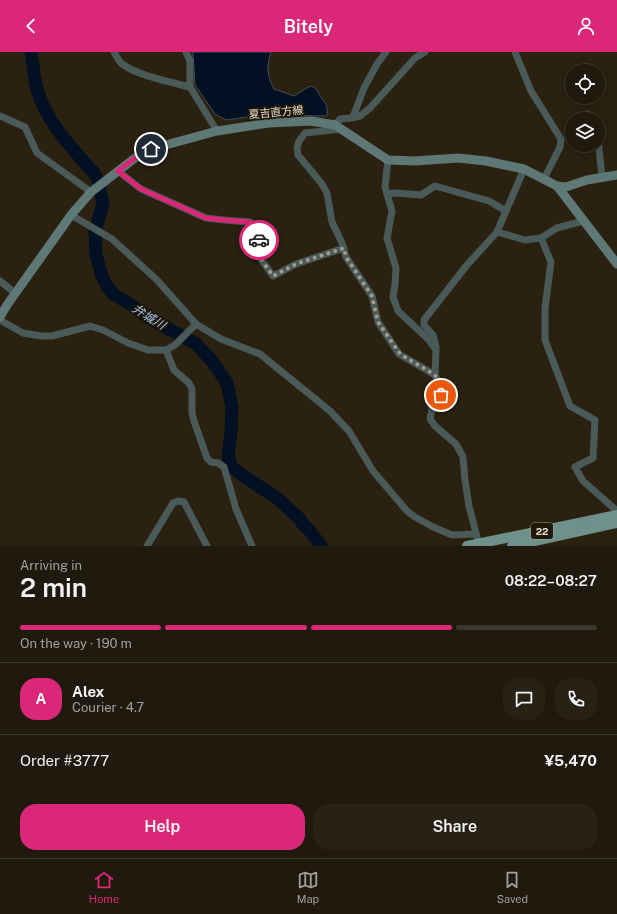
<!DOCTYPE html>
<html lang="en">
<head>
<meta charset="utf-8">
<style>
  :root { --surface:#20190d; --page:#282216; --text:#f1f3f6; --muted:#a2a09d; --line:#3d382e; --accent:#db2777 }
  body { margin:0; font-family:"Public Sans","Noto Sans JP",sans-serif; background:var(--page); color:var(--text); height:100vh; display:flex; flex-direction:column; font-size:15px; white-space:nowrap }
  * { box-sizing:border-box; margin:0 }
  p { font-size:13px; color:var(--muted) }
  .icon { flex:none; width:22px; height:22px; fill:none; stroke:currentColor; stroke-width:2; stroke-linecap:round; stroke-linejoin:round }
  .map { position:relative; height:494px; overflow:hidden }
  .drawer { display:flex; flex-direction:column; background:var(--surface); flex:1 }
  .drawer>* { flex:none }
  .controls { position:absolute; left:565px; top:12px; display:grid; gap:8px }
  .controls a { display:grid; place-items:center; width:40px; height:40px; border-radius:50%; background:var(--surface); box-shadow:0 2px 10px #0003,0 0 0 1px var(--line); font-size:20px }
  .pin { position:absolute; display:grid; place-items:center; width:34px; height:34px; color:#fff; margin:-17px; border:2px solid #fff; border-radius:50%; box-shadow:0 1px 4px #0007 }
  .courier { position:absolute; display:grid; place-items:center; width:40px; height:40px; margin:-20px; border:3px solid #db2777; border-radius:50%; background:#fff; color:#222; box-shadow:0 1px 5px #0007 }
  .summary em { font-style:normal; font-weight:600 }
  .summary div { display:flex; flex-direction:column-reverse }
  .summary { display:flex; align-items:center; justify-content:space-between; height:68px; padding:0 20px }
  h1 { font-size:26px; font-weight:600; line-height:30px }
  .bar { display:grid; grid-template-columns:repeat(4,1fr); gap:6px 4px; align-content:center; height:48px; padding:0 20px }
  .bar i { height:5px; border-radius:3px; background:var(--line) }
  .bar .active { background:var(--accent) }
  .bar p { grid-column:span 4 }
  .line { display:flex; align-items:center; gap:10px; padding:0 20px; border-top:1px solid var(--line) }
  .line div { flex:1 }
  .round { display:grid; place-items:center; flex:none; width:42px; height:42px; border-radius:16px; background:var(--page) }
  .cta { display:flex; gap:8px; margin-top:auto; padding:8px 20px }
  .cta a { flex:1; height:46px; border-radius:16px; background:var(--accent); color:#fff; font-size:16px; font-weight:600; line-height:46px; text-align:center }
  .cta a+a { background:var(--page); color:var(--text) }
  header { display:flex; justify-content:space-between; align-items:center; height:52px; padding:0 20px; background:var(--accent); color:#fff; font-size:18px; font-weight:600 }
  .dock { display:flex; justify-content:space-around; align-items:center; height:56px; border-top:1px solid var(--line); background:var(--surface); font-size:11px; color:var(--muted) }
  .dock a { display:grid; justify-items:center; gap:2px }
  .dock .active { color:var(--accent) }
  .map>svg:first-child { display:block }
  .water { fill:#021024; stroke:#464e59 }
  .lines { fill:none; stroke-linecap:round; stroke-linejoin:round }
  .river { stroke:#021024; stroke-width:13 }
  .street { stroke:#495a58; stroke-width:7 }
  .secondary { stroke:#5e7975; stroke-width:9 }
  .primary { stroke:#6e918c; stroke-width:10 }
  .done { stroke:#a39c90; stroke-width:4; stroke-dasharray:0 7.2 }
  .route { stroke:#db2777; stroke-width:5 }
  .labels { text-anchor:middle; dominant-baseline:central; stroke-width:4; stroke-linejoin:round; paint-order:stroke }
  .shield { fill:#221808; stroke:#aaa397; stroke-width:1 }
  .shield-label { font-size:10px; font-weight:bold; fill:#e4ded4 }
  .street-label { font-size:11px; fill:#e4ded4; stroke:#221808 }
  .water-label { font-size:12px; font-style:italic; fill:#a5cbfa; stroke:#221808 }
</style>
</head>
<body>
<header><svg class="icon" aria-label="back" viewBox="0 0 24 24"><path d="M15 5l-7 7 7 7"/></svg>Bitely<svg class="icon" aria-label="person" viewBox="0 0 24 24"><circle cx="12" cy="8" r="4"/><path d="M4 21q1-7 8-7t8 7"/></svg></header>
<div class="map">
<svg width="617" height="494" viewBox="0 0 617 494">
  <rect width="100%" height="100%" fill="#2b2111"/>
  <path class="water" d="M193,0H271C266,15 267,23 274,37L294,44L305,37L311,34L315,36L327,54V64L262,63L226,68L215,62L195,33Z"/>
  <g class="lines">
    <path class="river" d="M31,0C33,12 34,25 37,37C46,70 72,96 94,121L98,129L103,151L95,180L96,203L102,224L107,234L113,242L130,252L149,266L196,292L212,309L227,331L232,355L231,380L228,404L232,415L242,423L277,446L301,468V470L310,479L321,494"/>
    <g class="street">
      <path d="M114,0C116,3 118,8 121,11C135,23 171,30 190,35"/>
      <polyline points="186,0 190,9 190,35 217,79"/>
      <polyline points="515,0 531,39 561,87 560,95 544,127"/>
      <polyline points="587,62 590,67"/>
      <polyline points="0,64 25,75 37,101 91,140"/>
      <polyline points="353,65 364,36 377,12 386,0"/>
      <polyline points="335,73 340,67 351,66 360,64 370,56 415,6 425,0"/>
      <polyline points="342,77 305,81 299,89 297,96 298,103 322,132 327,141 332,170 342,191 346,205 372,244 378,270 399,302 435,323"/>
      <polyline points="598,86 602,125"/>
      <polyline points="388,108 385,135 392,159 387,186 396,216 395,232 393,245 398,259 429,288 436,298 435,323 441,335 441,343 438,350 432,357 430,367 435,374 456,392 463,405 465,428 469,454 477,485"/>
      <polyline points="118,119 141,137 206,166 224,168 250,170 256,174 259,179 258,203 273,224 296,212 344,196"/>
      <polyline points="387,142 395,141 421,143 435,134 489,149 506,159"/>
      <polyline points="71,163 112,187 157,228 196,272 221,287 260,302 330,359 349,379 373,419 407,459 415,465 433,475 452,483 476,482"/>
      <polyline points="497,180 525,188 541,186 551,210 545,256 545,288 570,354 595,368 593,406 575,415 583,429 617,459"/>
      <polyline points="541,186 557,176 583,169"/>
      <polyline points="0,229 15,241"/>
      <polyline points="0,268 23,281 41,284 52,284 90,274 103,278 128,291 148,298 166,298 175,293 196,272"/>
      <polyline points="436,295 433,283 424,273 424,268 467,213 497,180 524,117"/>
      <polyline points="166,298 174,318 189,331 192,337 192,361 194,369 207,406 211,410 218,411 224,415 236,457 252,494"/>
      <polyline points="147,494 173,451 178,449 184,450 207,494"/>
    </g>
    <g class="secondary">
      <polyline points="557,134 617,212"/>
      <polyline points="0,265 7,253 71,163 91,140 135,106 151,97 217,79 269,71 311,69 335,73 388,108 415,109 458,106 486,109 524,117 557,134 566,135 587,128 617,123"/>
    </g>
    <g class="primary">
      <polyline points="467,494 617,463"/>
      <polyline points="512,494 617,471"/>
    </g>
  </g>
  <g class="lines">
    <polyline class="done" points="259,188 258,203 273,224 296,212 344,196 346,205 372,244 378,270 400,302 435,323 441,335 441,343"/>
    <polyline class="route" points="151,97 135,106 118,119 141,137 206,166 224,168 250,170 256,174 259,179 259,188"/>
  </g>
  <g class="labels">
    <rect class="shield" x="531" y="471" width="22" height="16" rx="3"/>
    <g class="shield-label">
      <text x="542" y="479">22</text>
    </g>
    <g class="street-label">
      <text transform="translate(276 60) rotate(-5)">夏吉直方線</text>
    </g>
    <g class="water-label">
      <text transform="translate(149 265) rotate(32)">弁城川</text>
    </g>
  </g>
</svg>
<div class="controls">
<a><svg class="icon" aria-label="locate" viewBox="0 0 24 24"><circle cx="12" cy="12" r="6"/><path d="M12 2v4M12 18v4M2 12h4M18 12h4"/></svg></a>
<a><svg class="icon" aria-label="layers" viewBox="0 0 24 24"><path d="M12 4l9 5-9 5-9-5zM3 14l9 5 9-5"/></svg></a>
</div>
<div class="pin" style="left:441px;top:343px;background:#ea580c"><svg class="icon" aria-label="bag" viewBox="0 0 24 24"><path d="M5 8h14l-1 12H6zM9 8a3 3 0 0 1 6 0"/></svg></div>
<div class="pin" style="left:151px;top:97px;background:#1f2937"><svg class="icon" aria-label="home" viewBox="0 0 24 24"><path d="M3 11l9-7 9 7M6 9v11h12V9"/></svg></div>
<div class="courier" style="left:259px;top:188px"><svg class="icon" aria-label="car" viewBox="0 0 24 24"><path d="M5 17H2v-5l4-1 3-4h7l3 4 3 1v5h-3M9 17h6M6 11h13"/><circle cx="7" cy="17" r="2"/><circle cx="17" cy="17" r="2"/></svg></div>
</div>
<section class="drawer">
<div class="summary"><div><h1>2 min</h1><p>Arriving in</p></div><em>08:22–08:27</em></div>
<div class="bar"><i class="active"></i><i class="active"></i><i class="active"></i><i></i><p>On the way · 190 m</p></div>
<div class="line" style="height:72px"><b class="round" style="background:var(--accent);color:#fff">A</b><div><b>Alex</b><p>Courier · 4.7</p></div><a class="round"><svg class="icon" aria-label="chat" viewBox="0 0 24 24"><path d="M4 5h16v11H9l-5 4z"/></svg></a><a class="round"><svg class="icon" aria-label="phone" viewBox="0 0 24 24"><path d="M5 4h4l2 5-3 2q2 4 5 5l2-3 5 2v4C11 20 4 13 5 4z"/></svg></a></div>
<div class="line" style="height:52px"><div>Order #3777</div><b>¥5,470</b></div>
<div class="cta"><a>Help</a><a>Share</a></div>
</section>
<nav class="dock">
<a class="active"><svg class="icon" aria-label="home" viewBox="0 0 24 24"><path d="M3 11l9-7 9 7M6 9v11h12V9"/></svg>Home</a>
<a><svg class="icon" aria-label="map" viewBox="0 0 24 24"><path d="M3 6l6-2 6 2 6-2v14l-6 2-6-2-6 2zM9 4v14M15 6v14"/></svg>Map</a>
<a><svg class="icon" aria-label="saved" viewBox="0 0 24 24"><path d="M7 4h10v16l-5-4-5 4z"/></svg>Saved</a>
</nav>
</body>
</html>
